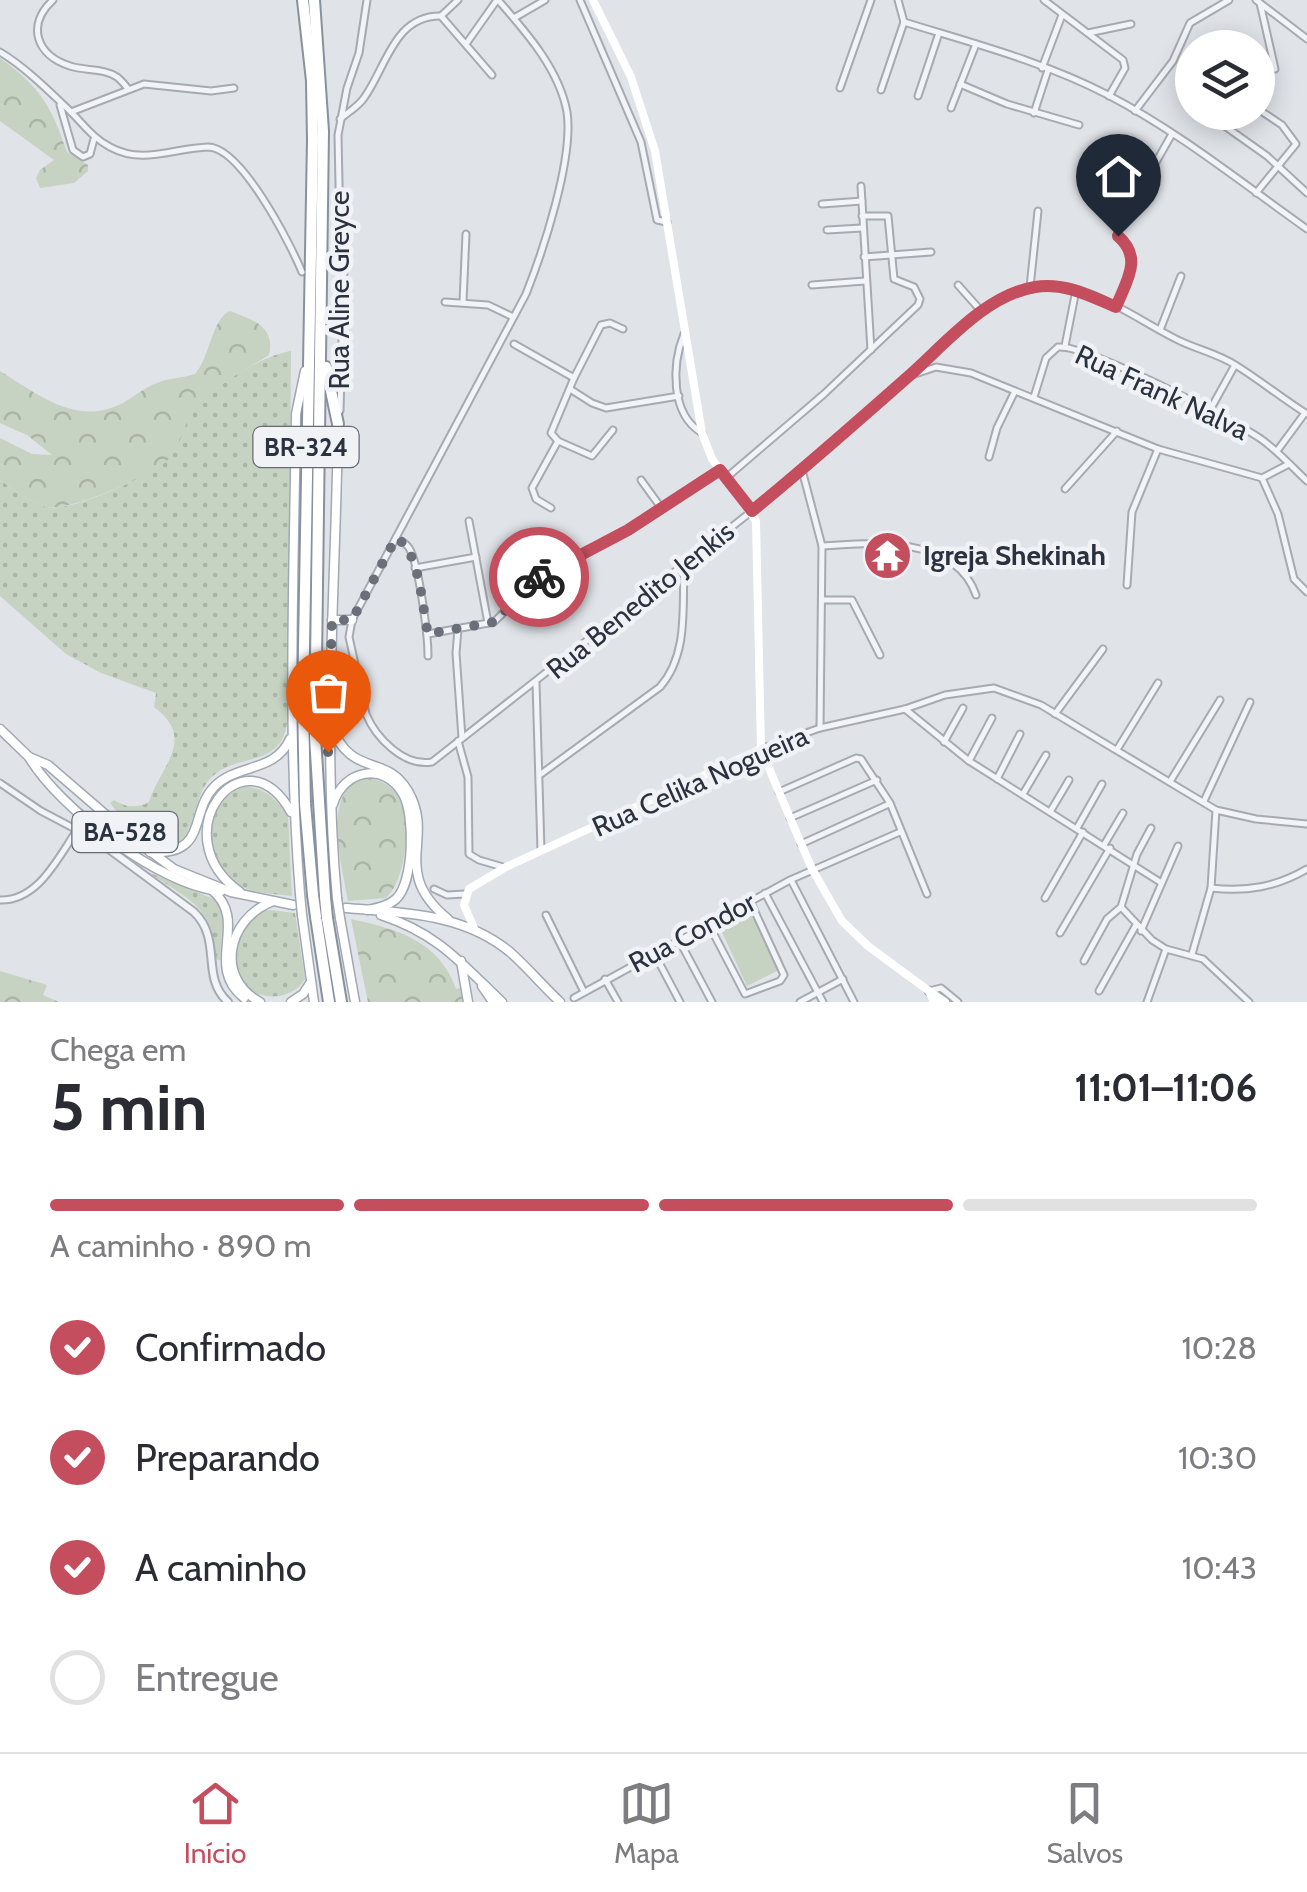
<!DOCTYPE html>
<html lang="pt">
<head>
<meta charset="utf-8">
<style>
  :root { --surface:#fff; --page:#f2f2f3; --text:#2b2b33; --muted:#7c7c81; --line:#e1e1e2; --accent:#c54e5e }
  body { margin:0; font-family:Cabin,sans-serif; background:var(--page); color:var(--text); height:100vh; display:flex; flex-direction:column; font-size:38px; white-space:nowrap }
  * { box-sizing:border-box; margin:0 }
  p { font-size:32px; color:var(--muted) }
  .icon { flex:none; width:55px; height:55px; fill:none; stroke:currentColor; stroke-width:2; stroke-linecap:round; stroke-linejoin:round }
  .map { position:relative; height:1002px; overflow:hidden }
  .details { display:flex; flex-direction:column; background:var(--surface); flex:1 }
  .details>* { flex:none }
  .buttons { position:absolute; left:1175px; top:30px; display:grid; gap:20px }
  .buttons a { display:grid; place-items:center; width:100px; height:100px; border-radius:50%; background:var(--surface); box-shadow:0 5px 25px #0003; font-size:50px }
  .pin { position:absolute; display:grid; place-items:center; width:85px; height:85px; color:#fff; margin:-102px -42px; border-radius:50% 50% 50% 0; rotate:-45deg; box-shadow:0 0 10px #0007 }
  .pin .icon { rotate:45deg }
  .courier { position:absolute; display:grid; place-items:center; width:100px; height:100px; margin:-50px; border:8px solid #c54e5e; border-radius:50%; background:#fff; color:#222; box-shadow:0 2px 12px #0007 }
  .head em { font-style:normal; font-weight:800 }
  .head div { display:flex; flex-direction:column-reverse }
  .head { display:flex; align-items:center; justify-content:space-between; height:170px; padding:0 50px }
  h1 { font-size:65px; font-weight:800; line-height:75px }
  .bar { display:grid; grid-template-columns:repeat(4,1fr); gap:15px 10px; align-content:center; height:120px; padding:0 50px }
  .bar i { height:12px; border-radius:8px; background:var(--line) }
  .bar .selected { background:var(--accent) }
  .bar p { grid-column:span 4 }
  ol { padding:0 50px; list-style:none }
  li { display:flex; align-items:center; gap:30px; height:110px }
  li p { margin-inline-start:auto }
  li .icon { padding:10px; border-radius:50%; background:var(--accent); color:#fff; stroke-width:4 }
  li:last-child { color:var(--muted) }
  li i { width:55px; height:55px; border:5px solid var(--line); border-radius:50% }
  .dock { display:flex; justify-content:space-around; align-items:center; height:140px; border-top:2px solid var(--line); background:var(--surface); font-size:28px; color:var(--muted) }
  .dock a { display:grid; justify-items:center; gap:5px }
  .dock .selected { color:var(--accent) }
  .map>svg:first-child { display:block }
  .grass { fill:url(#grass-dots) }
  .forest { fill:url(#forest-crowns) }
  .pitch { fill:#c6d2c2 }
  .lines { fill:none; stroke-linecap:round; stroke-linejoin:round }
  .minor-casing { stroke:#a6aab2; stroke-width:9 }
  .tertiary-casing { stroke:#a6aab2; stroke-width:10 }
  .primary-casing { stroke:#a1a8b3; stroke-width:11 }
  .motorway-casing { stroke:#89919e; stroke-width:14 }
  .minor { stroke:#f3f4f7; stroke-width:5 }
  .tertiary { stroke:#f3f4f7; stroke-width:6 }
  .secondary { stroke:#fff; stroke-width:8 }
  .primary { stroke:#fff; stroke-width:8 }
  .motorway { stroke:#fff; stroke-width:10 }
  .primary-bridge-casing { stroke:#a1a8b3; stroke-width:11; stroke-linecap:butt }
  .motorway-bridge-casing { stroke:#89919e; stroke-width:14; stroke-linecap:butt }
  .primary-bridge { stroke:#fff; stroke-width:8 }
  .motorway-bridge { stroke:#fff; stroke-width:10 }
  .done { stroke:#6a6f7a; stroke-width:10; stroke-dasharray:0 18 }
  .route { stroke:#c54e5e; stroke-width:12 }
  .labels { text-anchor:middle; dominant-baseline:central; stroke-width:9; stroke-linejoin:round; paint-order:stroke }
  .shield { fill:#f0f2f6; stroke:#656b76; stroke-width:2.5 }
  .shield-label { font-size:25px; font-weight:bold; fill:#2a313f }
  .street-label { font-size:28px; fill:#2a313f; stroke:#f0f2f6 }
  .poi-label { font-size:28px; font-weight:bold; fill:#2a313f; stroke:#f0f2f6; text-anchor:start }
</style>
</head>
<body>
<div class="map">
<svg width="1307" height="1002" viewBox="0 0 1307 1002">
  <defs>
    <pattern id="grass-dots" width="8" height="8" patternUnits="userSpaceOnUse" patternTransform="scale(2.5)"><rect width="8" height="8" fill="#c6d2c2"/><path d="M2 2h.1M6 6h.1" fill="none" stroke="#aab5a8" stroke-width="1.8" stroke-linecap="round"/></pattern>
    <pattern id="forest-crowns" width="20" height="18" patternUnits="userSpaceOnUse" patternTransform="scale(2.5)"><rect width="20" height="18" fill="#c6d2c2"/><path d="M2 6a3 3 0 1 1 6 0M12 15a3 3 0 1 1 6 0" fill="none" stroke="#aab5a8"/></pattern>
  </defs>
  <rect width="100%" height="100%" fill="#e0e3e8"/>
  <g class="grass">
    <path d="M291,351L288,711C287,774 237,748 209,780C189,802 195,874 144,834C133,824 118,815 110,803L114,800C124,807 137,809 149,802C161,765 197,739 154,707L156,693L101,673L66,654L0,596V480C15,490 30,503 47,507C70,513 151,476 168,459C182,446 182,425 193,411C212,386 261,356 291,351Z"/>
    <path d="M239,787C263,785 275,798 288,815L292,896C277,894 259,894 245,888C203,871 199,809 239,787Z"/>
    <path d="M148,872L216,900L223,915L220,960L215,959C214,905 188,900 148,872Z"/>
    <path d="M270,910L295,913L305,979C291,1002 256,1002 241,981C228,956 240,913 270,910Z"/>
  </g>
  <g class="forest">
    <path d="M0,58C41,88 51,106 67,152L88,165V171L74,183L40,188L36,178L40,170L54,160L0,121Z"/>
    <path d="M230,311C251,319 276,326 269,355C244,370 213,387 194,410C183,424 182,445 169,459C152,476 69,512 47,507C30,503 15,490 0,480V438L32,454L52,455L27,435L0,423V371C39,395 77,427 123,403C134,397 145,387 157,383C169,378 183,378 195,374C210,357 212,318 230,311Z"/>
    <path d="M366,778C376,779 387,783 395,791C414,813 407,880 386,898L348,901C343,868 319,788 366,778Z"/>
    <path d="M351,919C396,929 439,940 456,989L460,988L463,1002H368Z"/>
    <polygon points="0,971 47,985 43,995 59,1002 0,1002"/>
  </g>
  <polygon class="pitch" points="752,914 779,970 747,986 721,930"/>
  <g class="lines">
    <defs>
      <g id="minor">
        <path d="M53,0C26,25 36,55 70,66C85,71 104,68 117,77C120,79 126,86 128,89"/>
        <path d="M498,0C526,32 559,69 567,112C574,158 543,251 526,294L352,620L349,637L366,714C376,738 404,767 432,762L752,511L909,376L936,367L971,373L1158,449L1262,478L1278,514L1294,579L1307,592"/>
        <polyline points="580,0 641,142 657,220 667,222"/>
        <path d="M898,0L904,22C972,43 1045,62 1108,95C1179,132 1242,183 1307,229"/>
        <polyline points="1044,0 1123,60 1125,68 1109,96"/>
        <polyline points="1256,0 1307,39"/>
        <polyline points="1260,3 1275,69"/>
        <polyline points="441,16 492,75"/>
        <polyline points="441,16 458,0"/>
        <polyline points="514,18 545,0"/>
        <polyline points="1088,33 1131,24"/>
        <polyline points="466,44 497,0"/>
        <path d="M0,52C25,67 49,91 70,111C84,125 93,138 110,147C143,165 173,148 208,147C241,147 290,243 302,272"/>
        <polyline points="1042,68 1062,15"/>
        <polyline points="960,84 1007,104 1079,125"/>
        <polyline points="840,88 871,0"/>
        <polyline points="881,90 904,22"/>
        <polyline points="918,96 939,33"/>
        <polyline points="60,105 73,150 83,157 90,154 94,139"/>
        <polyline points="951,108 976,44"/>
        <polyline points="1135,111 1173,61 1190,23 1229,0"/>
        <polyline points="71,112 144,84 211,91 234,88"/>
        <polyline points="1205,112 1267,156 1307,193"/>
        <polyline points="1034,113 1048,70"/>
        <path d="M340,119C348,112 358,107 364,98C386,68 394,15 441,16"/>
        <polyline points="861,186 871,350"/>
        <polyline points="1256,193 1296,144 1282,125 1258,109"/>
        <polyline points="822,204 862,201"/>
        <polyline points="827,230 862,228"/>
        <polyline points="864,257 931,252"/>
        <polyline points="812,285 865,281"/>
        <polyline points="958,285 982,312"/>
        <polyline points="1030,287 1038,211"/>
        <polyline points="445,302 488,305 513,317"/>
        <polyline points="463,302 466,234"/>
        <path d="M1116,307C1127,280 1143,258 1118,236V229L1172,134"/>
        <polyline points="1160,330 1181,276"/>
        <path d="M684,334C672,364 670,414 702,433"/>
        <polyline points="514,344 574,378"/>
        <polyline points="1065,346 1076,290"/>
        <path d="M912,373C946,342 985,299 1030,287C1082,275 1136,320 1180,341C1199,350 1219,354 1237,366C1261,381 1283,399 1307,414"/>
        <polyline points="570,389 592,403 606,408 679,396"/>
        <path d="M1034,397L1046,358L1058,347C1085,344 1234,420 1261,439C1278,451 1292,467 1307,481"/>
        <polyline points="1210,410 1235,365"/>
        <polyline points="340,411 344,267 340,232 338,135 347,88 359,53 367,0"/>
        <polyline points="613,430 592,456 558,441 551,433 574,378 601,325 610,323 623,329"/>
        <polyline points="1277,451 1305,413"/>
        <polyline points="989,457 997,428 1015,391"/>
        <polyline points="802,470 822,546 820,728"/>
        <polyline points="726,478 824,394 918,305 920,299 914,287 894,279 888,216 862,216"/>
        <polyline points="1262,478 1289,464"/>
        <polyline points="641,480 662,509"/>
        <polyline points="1065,489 1117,431"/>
        <polyline points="551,508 536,499 532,488 558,441"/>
        <polyline points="469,521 488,623"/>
        <path d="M396,538C401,541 406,543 409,548C419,563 428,636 428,656"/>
        <path d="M822,546C873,542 956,536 976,595"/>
        <polyline points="513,567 518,598"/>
        <polyline points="415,568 476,557"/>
        <polyline points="1127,585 1132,512 1158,449"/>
        <polyline points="823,600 852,600 880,655"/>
        <polyline points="458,629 456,653 462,738"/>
        <polyline points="428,634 494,622 542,575 628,530 720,471"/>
        <polyline points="536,683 541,850"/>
        <polyline points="905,709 969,761 1160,882"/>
        <polyline points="1055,714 1103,649"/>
        <polyline points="458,741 468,777 469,854 479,860 503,867"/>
        <polyline points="944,742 963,708"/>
        <polyline points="1118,748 1158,683"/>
        <polyline points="761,749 820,728 905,709 945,695 994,688 1041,705 1216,810 1256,819 1307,824"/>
        <polyline points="969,761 992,718"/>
        <path d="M541,774L660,687C689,654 682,606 684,565"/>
        <polyline points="997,779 1020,734"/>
        <polyline points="1171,780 1220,700"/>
        <polyline points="0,783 41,811 98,841"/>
        <polyline points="779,792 856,758 861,759 890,803 927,894"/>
        <polyline points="1023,794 1046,755"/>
        <polyline points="1204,801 1250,702"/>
        <polyline points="1050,812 1069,780"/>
        <polyline points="790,818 877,780"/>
        <polyline points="1077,828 1102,784"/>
        <polyline points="801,844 889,804"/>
        <polyline points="1104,845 1123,813"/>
        <polyline points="791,880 854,1002"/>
        <path d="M1211,888C1247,892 1276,887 1307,869"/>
        <polyline points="434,889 447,895 465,894"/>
        <polyline points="765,893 823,1002"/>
        <polyline points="1045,898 1083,832"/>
        <path d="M0,900C38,901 58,858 77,830"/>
        <polyline points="1121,907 1152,940 1166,949 1203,959 1249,1002"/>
        <polyline points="546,915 584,992"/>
        <polyline points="708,923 745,994 780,981 784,975 750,901"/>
        <polyline points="1141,931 1178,846"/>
        <polyline points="1060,933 1110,848"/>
        <polyline points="679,940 712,1002"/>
        <polyline points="654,953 680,1002"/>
        <polyline points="1192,954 1211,888 1216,810"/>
        <polyline points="1084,961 1107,919 1121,907 1137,854 1151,828"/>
        <polyline points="605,979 618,1002"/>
        <polyline points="929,991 941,988 958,1002"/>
        <polyline points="1099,991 1136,925"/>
        <polyline points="574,998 790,880 900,832"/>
        <polyline points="800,1002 843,979"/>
        <polyline points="1147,1002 1166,949"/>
      </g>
      <path id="tertiary" d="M111,821L97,834L98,841L194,912C223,940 200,977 228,1002"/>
      <g id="primary">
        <polyline points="332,620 352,620"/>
        <path d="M330,723C351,780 385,752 408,791C436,839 389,871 448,919"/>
        <polyline points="0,729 29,757 48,765 135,840 174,869 231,892 293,905"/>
        <path d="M29,757C58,807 161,887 221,891"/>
        <path d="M333,804C343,770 384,761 403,794C415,815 414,882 396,899C388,906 377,908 367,910"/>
        <path d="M150,852C208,856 189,813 214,787C237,763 275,773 290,739"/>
        <path d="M212,890C250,922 203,965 244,998"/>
        <path d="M240,892C160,835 244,728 291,812"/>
        <path d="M300,894C287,734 294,574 296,414L305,371"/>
        <path d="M337,898C322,739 336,583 338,424"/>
        <path d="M346,908C404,913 463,913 510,952C528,968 543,986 560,1002"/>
        <polyline points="302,915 314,1002"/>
        <path d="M381,915C438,934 460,962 502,1002"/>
        <polyline points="340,918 355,1002"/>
        <polyline points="461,961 468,1002"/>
        <polyline points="482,986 493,1002"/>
        <polyline points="929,991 945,1002"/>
        <path d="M260,1002C215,978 227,920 271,902"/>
        <polyline points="291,1002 303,994 311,982"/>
      </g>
      <g id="motorway">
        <polyline points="303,0 312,81 313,140 303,702 305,804 313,895"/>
        <polyline points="314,0 323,131 315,737 325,897"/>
        <polyline points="326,367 338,424"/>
        <polyline points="316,917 329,1002"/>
        <polyline points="327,918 341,1002"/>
      </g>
    </defs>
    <use href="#minor" class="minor-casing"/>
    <use href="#tertiary" class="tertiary-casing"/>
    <use href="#primary" class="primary-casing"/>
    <use href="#motorway" class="motorway-casing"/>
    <use href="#minor" class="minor"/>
    <use href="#tertiary" class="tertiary"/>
    <g class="secondary">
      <polyline points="593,0 631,77 655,151 702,433 712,459 756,521 761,749 779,792 812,869 842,921 868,946 929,991 934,1002"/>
      <polyline points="474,928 464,905 469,889 506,867 761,749"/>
    </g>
    <use href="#primary" class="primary"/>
    <use href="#motorway" class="motorway"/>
    <defs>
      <g id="primary-bridge">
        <polyline points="300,894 302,915"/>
        <polyline points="337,898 340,918"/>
      </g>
      <g id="motorway-bridge">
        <polyline points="313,895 316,917"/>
        <polyline points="325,897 327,918"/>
      </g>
    </defs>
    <use href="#primary-bridge" class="primary-bridge-casing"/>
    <use href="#motorway-bridge" class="motorway-bridge-casing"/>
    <use href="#primary-bridge" class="primary-bridge"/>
    <use href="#motorway-bridge" class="motorway-bridge"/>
  </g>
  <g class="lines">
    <path class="done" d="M328,752L332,620H352L396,538C420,550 422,608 428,634L494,622L539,577"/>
    <path class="route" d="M539,577L628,530L720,470L752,511C806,467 858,421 910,375C946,343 986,295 1035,287C1065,282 1090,296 1116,307C1127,280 1143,258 1118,236"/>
  </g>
  <defs>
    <symbol id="temple-disc" viewBox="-11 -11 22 22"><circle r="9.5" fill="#c54e5e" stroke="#f0f2f6"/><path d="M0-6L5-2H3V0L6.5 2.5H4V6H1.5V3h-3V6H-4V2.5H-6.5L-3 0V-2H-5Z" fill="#fff"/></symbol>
  </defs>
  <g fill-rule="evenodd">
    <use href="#temple-disc" x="860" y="528" width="55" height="55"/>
  </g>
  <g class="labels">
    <g class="shield">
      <rect x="253.5" y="427" width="105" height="40" rx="8"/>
      <rect x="72.5" y="812" width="105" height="40" rx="8"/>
    </g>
    <g class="shield-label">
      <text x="306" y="447">BR-324</text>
      <text x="125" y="832">BA-528</text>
    </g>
    <g class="street-label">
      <text transform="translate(339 290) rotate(-90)">Rua Aline Greyce</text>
      <text transform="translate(1162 392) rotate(25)">Rua Frank Nalva</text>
      <text transform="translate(640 600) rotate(-39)">Rua Benedito Jenkis</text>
      <text transform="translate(700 781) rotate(-24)">Rua Celika Nogueira</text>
      <text transform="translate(692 932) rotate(-28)">Rua Condor</text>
    </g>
    <g class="poi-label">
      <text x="923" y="555">Igreja Shekinah</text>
    </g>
  </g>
</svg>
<div class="buttons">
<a><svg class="icon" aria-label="layers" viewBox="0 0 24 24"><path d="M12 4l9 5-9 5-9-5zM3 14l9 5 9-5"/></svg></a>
</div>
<div class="pin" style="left:328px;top:752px;background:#ea580c"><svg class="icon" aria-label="bag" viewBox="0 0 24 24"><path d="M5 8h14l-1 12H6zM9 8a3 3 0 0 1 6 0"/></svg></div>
<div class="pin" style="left:1118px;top:236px;background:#1f2937"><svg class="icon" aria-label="home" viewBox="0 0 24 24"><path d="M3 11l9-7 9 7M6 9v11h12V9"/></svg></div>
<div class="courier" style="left:539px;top:577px"><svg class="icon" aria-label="bike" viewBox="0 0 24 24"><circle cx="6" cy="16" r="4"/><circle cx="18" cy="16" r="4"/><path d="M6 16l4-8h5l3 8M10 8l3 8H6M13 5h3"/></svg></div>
</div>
<section class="details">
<div class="head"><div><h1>5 min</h1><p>Chega em</p></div><em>11:01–11:06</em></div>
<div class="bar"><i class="selected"></i><i class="selected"></i><i class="selected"></i><i></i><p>A caminho · 890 m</p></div>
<ol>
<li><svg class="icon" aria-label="check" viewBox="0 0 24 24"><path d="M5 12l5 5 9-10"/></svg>Confirmado<p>10:28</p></li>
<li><svg class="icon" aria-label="check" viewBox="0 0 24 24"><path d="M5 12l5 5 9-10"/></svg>Preparando<p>10:30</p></li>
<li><svg class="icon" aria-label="check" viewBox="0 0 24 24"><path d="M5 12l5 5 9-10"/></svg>A caminho<p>10:43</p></li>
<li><i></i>Entregue</li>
</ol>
</section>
<nav class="dock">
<a class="selected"><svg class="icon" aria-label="home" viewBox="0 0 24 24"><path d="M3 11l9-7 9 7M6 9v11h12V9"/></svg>Início</a>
<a><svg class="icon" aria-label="map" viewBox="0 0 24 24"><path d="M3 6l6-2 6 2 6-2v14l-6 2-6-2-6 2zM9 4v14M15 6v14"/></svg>Mapa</a>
<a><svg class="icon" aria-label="saved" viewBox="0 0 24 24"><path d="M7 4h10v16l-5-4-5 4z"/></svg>Salvos</a>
</nav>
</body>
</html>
